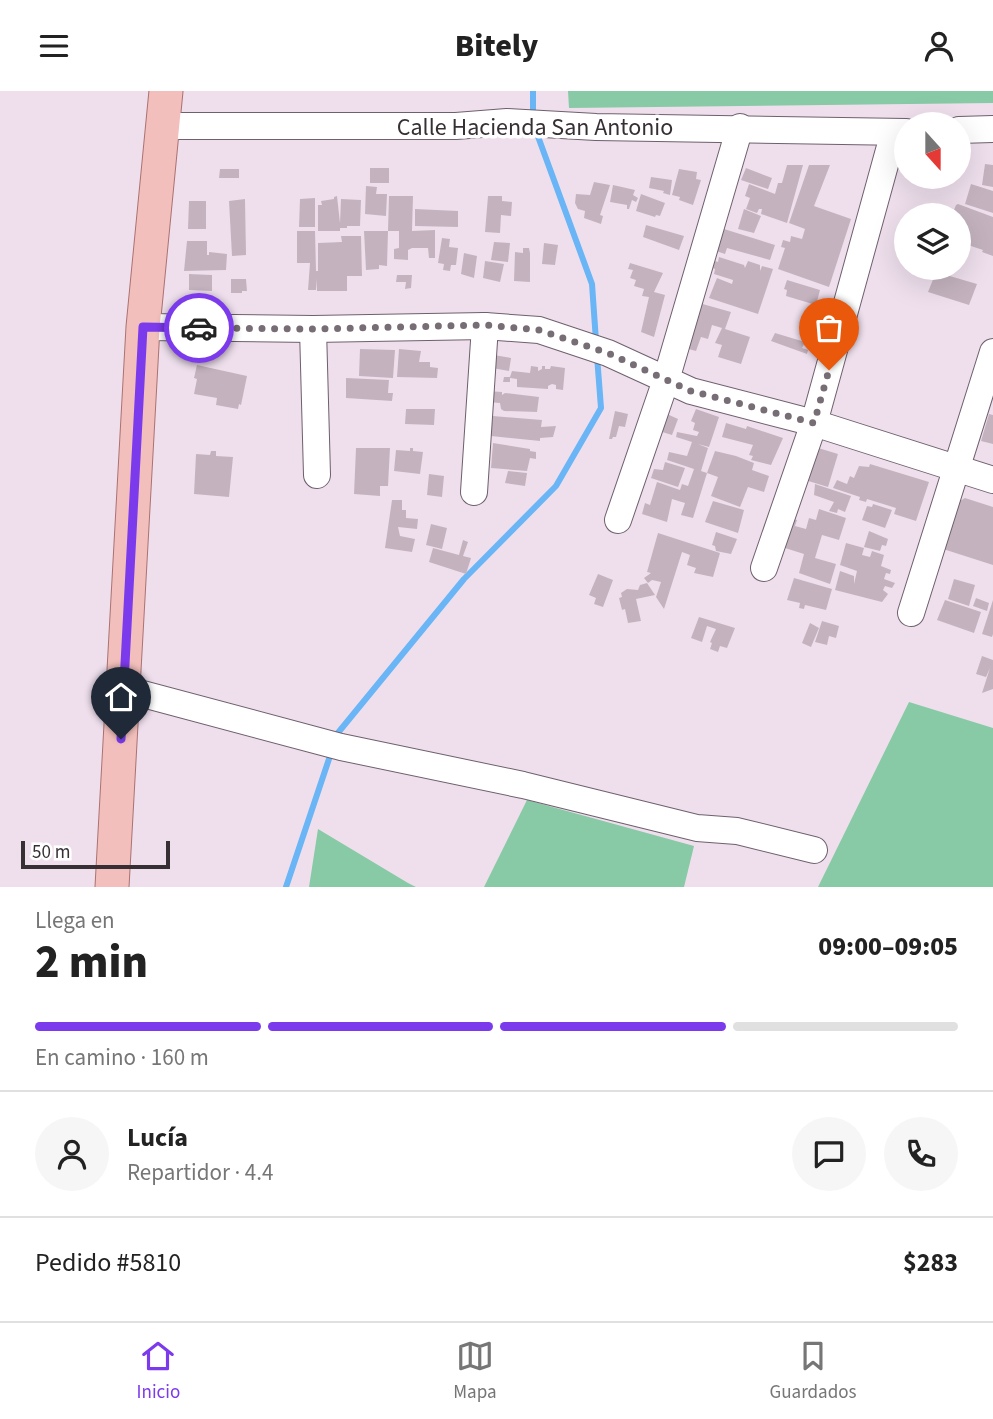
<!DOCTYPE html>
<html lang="es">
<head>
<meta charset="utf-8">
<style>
  :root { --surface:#fff; --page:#f6f6f6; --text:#222; --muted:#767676; --line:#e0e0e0; --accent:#7c3aed }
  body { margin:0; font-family:"Source Sans 3",sans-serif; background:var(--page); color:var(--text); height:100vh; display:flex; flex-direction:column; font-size:26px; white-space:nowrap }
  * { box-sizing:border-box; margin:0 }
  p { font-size:23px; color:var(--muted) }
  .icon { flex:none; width:38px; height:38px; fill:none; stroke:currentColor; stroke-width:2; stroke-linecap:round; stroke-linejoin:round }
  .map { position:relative; height:796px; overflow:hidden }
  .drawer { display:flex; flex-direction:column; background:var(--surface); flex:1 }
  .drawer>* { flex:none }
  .needle { width:46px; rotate:159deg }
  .fabs { position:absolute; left:894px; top:21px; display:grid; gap:14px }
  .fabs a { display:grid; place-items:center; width:77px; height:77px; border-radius:50%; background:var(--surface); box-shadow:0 7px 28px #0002; font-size:35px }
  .scale { position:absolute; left:21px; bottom:18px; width:149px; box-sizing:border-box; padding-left:7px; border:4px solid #363035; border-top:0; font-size:19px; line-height:24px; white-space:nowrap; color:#363035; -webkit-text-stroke:5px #fff; paint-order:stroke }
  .pin { position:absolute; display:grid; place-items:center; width:60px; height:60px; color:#fff; margin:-72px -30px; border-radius:50% 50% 50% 0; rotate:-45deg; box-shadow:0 0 7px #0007 }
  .pin .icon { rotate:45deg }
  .courier { position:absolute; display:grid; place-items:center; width:70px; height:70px; margin:-35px; border:5px solid #7c3aed; border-radius:50%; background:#fff; color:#222; box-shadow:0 2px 9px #0007 }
  .overview em { font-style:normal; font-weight:800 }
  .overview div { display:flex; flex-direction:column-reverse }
  .overview { display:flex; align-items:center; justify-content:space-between; height:119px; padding:0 35px }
  h1 { font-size:46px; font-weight:800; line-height:52px }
  .bar { display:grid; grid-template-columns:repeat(4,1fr); gap:10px 7px; align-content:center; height:84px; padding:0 35px }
  .bar i { height:9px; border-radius:5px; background:var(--line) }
  .bar .current { background:var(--accent) }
  .bar p { grid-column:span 4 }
  .line { display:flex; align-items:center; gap:18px; padding:0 35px; border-top:2px solid var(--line) }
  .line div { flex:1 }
  .round { display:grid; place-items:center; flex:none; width:74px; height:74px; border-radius:37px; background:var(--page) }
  header { display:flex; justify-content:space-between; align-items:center; height:91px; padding:0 35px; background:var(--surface); font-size:32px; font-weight:800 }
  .tab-bar { display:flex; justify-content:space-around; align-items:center; height:98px; border-top:2px solid var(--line); background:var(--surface); font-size:19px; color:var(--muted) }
  .tab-bar a { display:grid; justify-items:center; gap:4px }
  .tab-bar .current { color:var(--accent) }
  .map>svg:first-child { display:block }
  .green { fill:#87caa5 }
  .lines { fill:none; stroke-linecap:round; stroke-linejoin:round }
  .stream { stroke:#69b5f5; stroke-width:6 }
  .building { fill:#c4b3bf }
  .minor-casing { stroke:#6e606d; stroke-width:28 }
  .major-casing { stroke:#aa7270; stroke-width:35 }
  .minor { stroke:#fff; stroke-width:26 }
  .major { stroke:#f2bfbc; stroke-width:33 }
  .done { stroke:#776d75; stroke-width:7; stroke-dasharray:0 12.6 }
  .route { stroke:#7c3aed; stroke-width:9 }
  .labels { text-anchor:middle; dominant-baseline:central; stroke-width:7; stroke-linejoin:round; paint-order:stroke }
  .street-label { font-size:24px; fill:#363035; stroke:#fff }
</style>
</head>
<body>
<header><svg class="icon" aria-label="menu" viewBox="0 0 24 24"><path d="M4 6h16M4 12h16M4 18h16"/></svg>Bitely<svg class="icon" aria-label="person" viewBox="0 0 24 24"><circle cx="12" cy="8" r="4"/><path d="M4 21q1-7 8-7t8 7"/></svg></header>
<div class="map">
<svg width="993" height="796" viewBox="0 0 993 796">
  <rect width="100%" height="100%" fill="#efdfed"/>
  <g class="green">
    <polygon points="568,0 993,0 993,12 569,17"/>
    <polygon points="909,611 993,637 993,796 818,796"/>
    <polygon points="527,709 694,755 684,796 484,796"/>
    <polygon points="318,738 408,792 416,796 309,796"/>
  </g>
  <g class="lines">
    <g class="stream">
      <polyline points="533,26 533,0"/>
      <polyline points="536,40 592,193 596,250"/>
      <polyline points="335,648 337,643 464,488 556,395 601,317 597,265"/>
      <polyline points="286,796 331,662"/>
    </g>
  </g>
  <g class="building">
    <polygon points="985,73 993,74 993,96 982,94"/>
    <polygon points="787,74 803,74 787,132 761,123 762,118 759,118 757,122 746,118 750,107 745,105 749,93 775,103 778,92 782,92"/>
    <polygon points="809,74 830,74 814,115 851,128 829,196 778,178 785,157 781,156 783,149 790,151 791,145 802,148 805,138 789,132"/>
    <rect x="370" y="77" width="19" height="15"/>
    <polygon points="746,77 772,87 768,98 741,89"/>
    <polygon points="220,78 239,78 239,87 219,87"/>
    <polygon points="679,78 697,81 696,88 701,89 693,114 679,109 680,106 672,104"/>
    <polygon points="651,86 672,89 670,104 663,102 664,100 649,97"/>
    <polygon points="923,86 943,86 940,95 921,90"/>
    <polygon points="594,91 610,94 600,124 603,125 601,133 584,127 585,120 578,118 575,112 576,103 590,104"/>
    <polygon points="971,93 993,100 993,122 965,113"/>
    <polygon points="613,94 635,99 633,104 638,107 636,111 632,109 629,118 627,118 627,114 610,111"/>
    <polygon points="366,95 377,96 376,103 387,103 386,125 365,123"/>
    <polygon points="641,103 665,112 660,125 656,124 655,126 636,120"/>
    <polygon points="337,105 340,132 341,108 361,109 360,135 347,135 347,137 340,137 340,140 318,140 318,114 322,114 321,110 334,108 334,106"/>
    <polygon points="389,105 413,105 412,140 435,139 435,167 429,167 428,157 412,157 408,159 408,169 394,168 394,158 399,157 399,140 388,140 387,175 379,174 379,178 366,179 364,140 388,140"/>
    <polygon points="488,105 502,105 502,110 512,111 511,125 501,124 500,142 485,141"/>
    <polygon points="315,107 315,136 299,136 300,108"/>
    <polygon points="245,108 246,164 232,165 229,110"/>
    <polygon points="189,110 206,110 206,138 188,138"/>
    <polygon points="958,113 993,126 993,165 982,161 983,159 965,153 967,145 965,144 966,140 959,137 959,124 952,124 956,114"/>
    <polygon points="938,114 953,118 951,124 935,124"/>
    <polygon points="415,118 458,120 458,136 415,135"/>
    <polygon points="744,118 761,125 754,142 738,138"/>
    <polygon points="646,134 684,145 679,159 643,146"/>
    <polygon points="724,138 775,154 770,169 727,157 725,163 716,160"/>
    <polygon points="297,140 315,140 316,180 318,180 318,152 342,151 341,145 361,145 362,185 347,185 347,200 317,200 317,188 316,199 308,199 310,172 297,172"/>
    <polygon points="442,147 450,148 449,156 458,157 456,174 451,174 450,180 443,179 444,173 438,172"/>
    <polygon points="187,150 207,150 207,164 209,164 209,161 227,163 226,179 184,180"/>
    <polygon points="494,151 510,152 508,171 491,169"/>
    <polygon points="544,152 558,154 555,174 542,173"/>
    <polygon points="523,157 529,157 530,162 530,191 514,190 515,161 523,162"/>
    <polygon points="464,162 477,165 474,187 461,183"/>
    <polygon points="719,166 744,174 745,177 748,170 760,174 760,180 762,175 773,178 758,223 709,207 717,187 732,193 733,189 714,183 715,178 710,176 712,169 718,171"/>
    <polygon points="485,170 504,173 500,191 483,187"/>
    <polygon points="630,172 663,182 654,201 665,204 654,246 641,241 649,206 642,205 644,198 634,195 636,189 630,187 633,179 628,178"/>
    <polygon points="936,181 977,193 969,214 928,201"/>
    <polygon points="189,183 212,184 212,200 189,199"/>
    <polygon points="397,184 412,184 411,197 405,198 406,191 396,191"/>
    <polygon points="231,188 246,188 247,200 242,200 242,202 231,202"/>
    <polygon points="787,189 820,199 816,214 786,205 787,199 784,198"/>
    <polygon points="699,212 731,221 725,238 750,246 741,273 718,266 722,254 715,252 722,237 712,234 708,248 701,246 696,260 685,257"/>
    <polygon points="775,242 805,251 802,257 808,259 807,263 771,250"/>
    <polygon points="360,258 395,259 393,287 359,285"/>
    <polygon points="399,258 421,260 419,271 430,271 430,276 438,277 437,287 397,286"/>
    <polygon points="488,263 511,267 509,280 492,277"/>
    <polygon points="197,274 247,285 241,314 239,313 238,318 216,314 217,307 194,303 197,288 194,287"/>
    <polygon points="531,275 538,276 538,280 542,278 542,275 545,275 545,278 550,278 551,275 565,277 563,299 556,298 556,294 552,293 548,295 548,298 517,296 517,288 510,287 510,291 503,291 504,286 510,286 512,280 530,282"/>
    <polygon points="346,287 389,289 388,302 393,302 392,310 346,307"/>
    <polygon points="487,300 502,301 502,304 505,302 539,306 537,321 504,320 501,318 500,312 487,311"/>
    <polygon points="406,318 435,318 434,334 405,333"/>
    <polygon points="696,318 719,326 709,356 698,353 708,357 701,380 707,382 715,360 736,365 754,372 752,379 769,385 764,401 748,396 740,416 711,405 718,386 707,382 693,427 681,424 685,412 672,408 667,431 642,423 645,412 650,414 657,391 680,399 682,393 688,395 694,378 667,369 669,361 687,365 692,351 676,346 677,341 697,345 699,341 693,339 695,332 691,330"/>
    <polygon points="615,320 628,323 625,336 619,335 616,346 613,346 612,348 609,348"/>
    <polygon points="667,323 678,328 672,344 659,340"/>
    <polygon points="989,323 993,324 993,353 981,350"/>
    <polygon points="493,325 542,329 541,336 556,335 553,346 540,347 540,350 491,345 487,332 492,332"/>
    <polygon points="726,332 746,338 747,335 783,347 771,374 751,369 753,365 749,364 753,354 722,346"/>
    <polygon points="493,352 530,358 530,360 536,361 536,368 530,367 527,380 491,377"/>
    <polygon points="815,356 838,363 828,396 805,389"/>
    <polygon points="356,357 390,357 388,395 380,395 380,405 354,403"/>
    <polygon points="410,357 413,357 413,360 423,361 420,383 394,380 396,359 410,360"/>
    <polygon points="211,360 216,360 216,365 233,366 229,406 194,403 196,363 210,364"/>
    <polygon points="665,371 685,377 678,396 651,387 654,378 663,379"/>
    <polygon points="870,373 929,391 916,430 894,423 896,417 867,408 866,411 859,409 860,406 833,397 837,389 847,393 850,385 854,387 859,375 869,376"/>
    <polygon points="508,380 527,382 525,395 505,392"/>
    <polygon points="429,383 444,385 442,406 427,404"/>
    <polygon points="815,393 851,405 845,421 838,418 837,422 829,420 834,411 814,404"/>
    <polygon points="965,407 993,416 993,474 943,458 958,411"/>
    <polygon points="392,409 402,409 402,419 406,419 406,427 418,428 417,438 398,436 400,445 415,448 412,461 385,457"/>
    <polygon points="713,410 744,419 738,442 705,431"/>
    <polygon points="873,413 892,419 885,437 862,429 867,415 872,416"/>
    <polygon points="819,418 846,427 839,449 822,444 815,467 836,473 830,493 799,482 804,463 785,457 794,428 797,429 795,435 806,438 809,427 816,429"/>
    <polygon points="431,433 447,437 442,458 426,454"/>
    <polygon points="869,440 888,448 886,455 882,454 880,460 864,456"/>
    <polygon points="716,441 737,448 731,463 716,460 715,455 712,454"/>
    <polygon points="658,442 720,462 713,486 694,482 696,477 687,474 690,464 682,461 664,518 656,506 661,491 652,489 648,492 644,487 651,482 647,481"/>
    <polygon points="463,449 468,451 463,465 471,467 466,483 429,471 433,457 459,464"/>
    <polygon points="846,452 864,457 862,464 870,466 872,460 884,464 881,475 891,479 890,483 886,482 884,488 895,492 892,497 885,495 883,499 888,503 882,511 835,499 840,480 854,485 854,493 857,480 840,474"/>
    <polygon points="598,483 613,489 603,516 594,513 596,507 589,504"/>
    <polygon points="794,487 832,498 826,519 805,514 804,518 799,517 800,512 787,509"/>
    <polygon points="954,488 975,494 969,515 948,508"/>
    <polygon points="647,492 655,504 636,508 641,530 628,532 625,518 622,519 619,507 622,506 621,502 627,498 638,499 640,494"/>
    <polygon points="976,507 989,512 987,520 973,515"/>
    <polygon points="945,509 981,521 974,542 937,529"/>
    <polygon points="993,509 993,543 992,546 982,543"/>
    <polygon points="699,526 735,537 727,557 720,555 718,561 710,558 712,552 710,551 716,538 707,535 702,551 691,547"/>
    <polygon points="822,530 839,535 836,547 829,545 827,554 815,551"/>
    <polygon points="810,532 819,537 811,556 802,552"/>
    <polygon points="982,565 993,569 993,598 982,602 990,577 986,586 976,583"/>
  </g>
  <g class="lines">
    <defs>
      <g id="minor">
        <polyline points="164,35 456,35 507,31 596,36 906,41"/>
        <polyline points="959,39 993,38"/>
        <polyline points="143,236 313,238 485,235 539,239 608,262 691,300 814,332 993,389"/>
        <polyline points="313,238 317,384"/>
        <polyline points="474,401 485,235"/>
        <polyline points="618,429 666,289 740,36"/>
        <polyline points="764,477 814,332 894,41"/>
        <polyline points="911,522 993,261"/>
        <polyline points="124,598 341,656 523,694 697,737 737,740 814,759"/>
      </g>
      <polyline id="major" points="112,796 143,236 166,0"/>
    </defs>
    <use href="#minor" class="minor-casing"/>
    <use href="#major" class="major-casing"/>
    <use href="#minor" class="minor"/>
    <use href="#major" class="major"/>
  </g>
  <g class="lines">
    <polyline class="done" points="199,237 313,238 485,234 539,239 608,262 691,300 814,332 829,279"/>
    <polyline class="route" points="121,648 143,236 199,237"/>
  </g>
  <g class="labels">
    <g class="street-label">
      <text x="535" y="36">Calle Hacienda San Antonio</text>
    </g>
  </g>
</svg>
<div class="fabs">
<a><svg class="needle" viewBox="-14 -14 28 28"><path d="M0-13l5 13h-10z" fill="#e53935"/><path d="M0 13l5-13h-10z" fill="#767676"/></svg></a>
<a><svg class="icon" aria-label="layers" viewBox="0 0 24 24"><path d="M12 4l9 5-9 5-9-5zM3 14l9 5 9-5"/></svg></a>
</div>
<div class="scale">50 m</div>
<div class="pin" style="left:829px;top:279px;background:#ea580c"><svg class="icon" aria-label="bag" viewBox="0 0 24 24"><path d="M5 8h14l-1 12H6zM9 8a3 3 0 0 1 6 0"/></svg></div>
<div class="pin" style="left:121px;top:648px;background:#1f2937"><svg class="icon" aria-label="home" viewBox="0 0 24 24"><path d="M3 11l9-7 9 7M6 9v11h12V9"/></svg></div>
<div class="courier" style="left:199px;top:237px"><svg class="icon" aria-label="car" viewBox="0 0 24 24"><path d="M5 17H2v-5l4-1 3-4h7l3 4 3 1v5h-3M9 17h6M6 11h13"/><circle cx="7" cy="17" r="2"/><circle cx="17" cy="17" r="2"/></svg></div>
</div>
<section class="drawer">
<div class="overview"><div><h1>2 min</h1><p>Llega en</p></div><em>09:00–09:05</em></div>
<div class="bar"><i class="current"></i><i class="current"></i><i class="current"></i><i></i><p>En camino · 160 m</p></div>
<div class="line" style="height:126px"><a class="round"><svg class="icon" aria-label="person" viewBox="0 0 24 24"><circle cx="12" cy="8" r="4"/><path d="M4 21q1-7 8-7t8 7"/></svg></a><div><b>Lucía</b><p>Repartidor · 4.4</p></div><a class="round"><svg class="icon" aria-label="chat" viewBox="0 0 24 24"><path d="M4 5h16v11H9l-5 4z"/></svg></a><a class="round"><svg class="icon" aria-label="phone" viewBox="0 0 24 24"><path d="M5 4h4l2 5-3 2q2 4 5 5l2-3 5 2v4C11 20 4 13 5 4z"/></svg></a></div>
<div class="line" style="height:91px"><div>Pedido #5810</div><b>$283</b></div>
</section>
<nav class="tab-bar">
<a class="current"><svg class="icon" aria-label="home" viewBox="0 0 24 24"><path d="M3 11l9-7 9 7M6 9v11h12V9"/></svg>Inicio</a>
<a><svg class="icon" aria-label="map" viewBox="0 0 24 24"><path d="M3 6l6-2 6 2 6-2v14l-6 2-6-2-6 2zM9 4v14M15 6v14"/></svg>Mapa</a>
<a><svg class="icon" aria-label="saved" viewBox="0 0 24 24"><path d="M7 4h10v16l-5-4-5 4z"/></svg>Guardados</a>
</nav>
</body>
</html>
